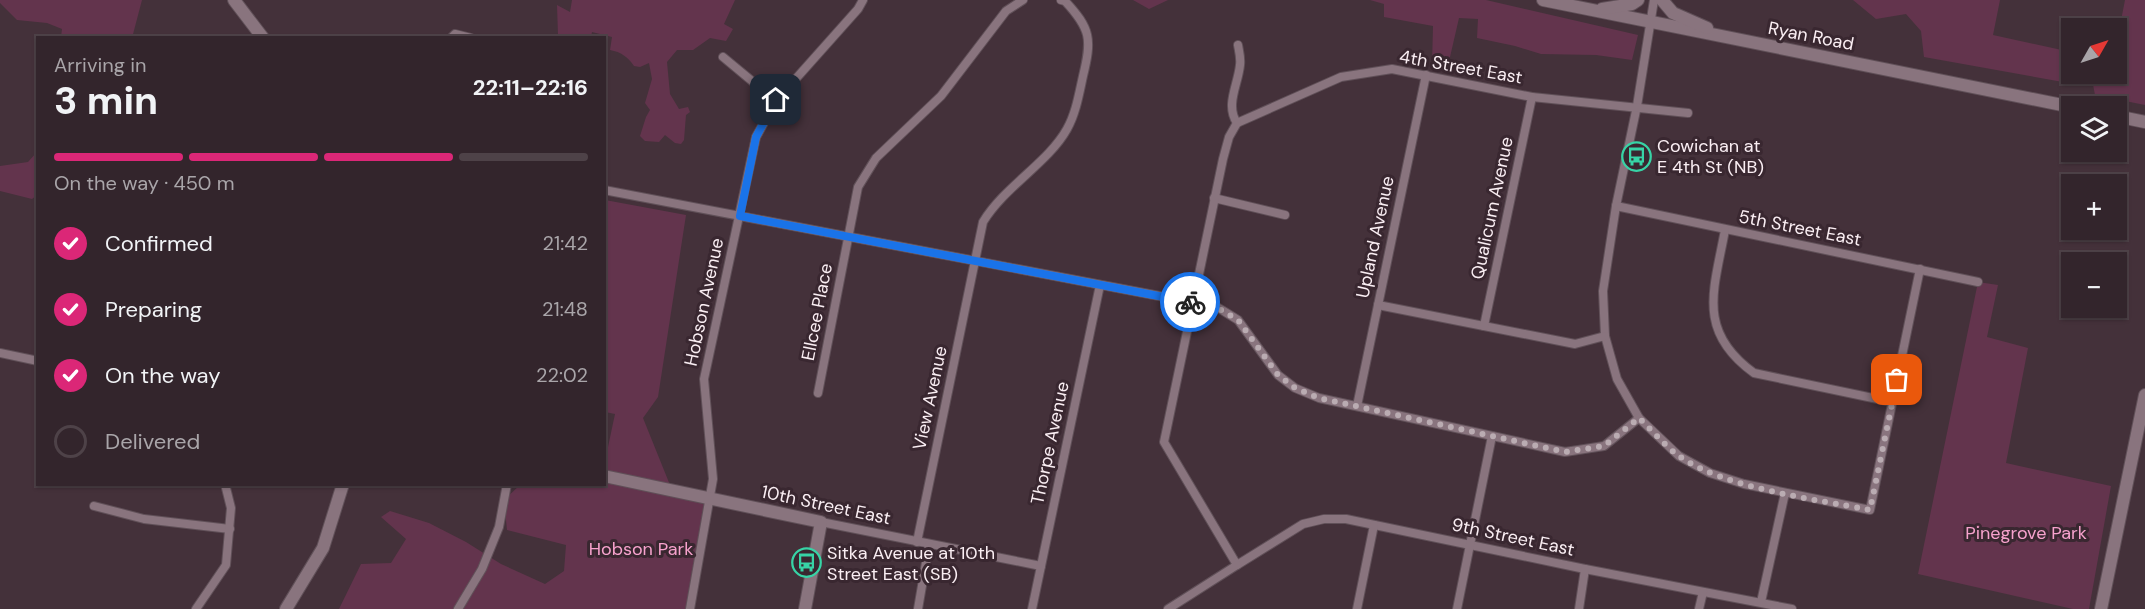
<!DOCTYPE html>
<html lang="en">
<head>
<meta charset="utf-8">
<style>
  :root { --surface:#33252c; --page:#3b2d34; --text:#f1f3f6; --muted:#a9a5a9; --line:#4e4248; --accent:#db2777 }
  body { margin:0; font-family:"DM Sans",sans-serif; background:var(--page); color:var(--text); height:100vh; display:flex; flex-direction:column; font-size:22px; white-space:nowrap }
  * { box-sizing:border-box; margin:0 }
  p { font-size:20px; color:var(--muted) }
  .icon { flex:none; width:33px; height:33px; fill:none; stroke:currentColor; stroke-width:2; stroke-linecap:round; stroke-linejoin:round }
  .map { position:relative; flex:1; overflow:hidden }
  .panel { position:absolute; left:36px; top:36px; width:570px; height:450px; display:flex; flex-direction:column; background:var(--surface); border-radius:0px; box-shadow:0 2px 4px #0004,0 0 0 2px var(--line) }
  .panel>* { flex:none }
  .needle { width:39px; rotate:51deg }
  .buttons { position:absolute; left:2061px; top:18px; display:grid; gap:12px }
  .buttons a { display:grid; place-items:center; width:66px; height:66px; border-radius:0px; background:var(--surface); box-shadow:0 2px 4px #0004,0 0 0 2px var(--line); font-size:30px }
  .pin { position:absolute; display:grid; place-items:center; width:51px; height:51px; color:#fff; margin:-26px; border-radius:12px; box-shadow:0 3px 9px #0006 }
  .courier { position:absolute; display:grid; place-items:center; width:60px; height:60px; margin:-30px; border:4px solid #1a73e8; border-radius:50%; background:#fff; color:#222; box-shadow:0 2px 8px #0007 }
  .head em { font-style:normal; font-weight:700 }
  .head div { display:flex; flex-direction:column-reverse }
  .head { display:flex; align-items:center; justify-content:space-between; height:102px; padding:0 18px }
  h1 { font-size:39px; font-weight:700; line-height:45px }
  .bar { display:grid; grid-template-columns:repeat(4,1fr); gap:9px 6px; align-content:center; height:72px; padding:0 18px }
  .bar i { height:8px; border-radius:4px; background:var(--line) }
  .bar .current { background:var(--accent) }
  .bar p { grid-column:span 4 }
  ol { padding:0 18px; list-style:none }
  li { display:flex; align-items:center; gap:18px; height:66px }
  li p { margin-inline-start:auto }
  li .icon { padding:6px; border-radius:50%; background:var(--accent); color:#fff; stroke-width:4 }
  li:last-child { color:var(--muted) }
  li i { width:33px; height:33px; border:3px solid var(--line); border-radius:50% }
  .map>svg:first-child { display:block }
  .green { fill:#63344d }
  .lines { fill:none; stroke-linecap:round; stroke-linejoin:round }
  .street-casing { stroke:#605058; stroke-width:10 }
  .secondary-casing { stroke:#605058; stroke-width:14 }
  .street { stroke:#89747e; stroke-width:8 }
  .secondary { stroke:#89747e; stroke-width:12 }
  .done { stroke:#baacb2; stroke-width:6; stroke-dasharray:0 10.8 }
  .route { stroke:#1a73e8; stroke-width:8 }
  .labels { text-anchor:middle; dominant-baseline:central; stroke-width:6; stroke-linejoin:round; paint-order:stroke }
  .street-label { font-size:18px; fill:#faeef3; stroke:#392730 }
  .poi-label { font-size:18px; fill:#faeef3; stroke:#392730; text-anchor:start }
  .park-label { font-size:18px; fill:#f7a2cd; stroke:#392730 }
</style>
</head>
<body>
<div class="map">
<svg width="2145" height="609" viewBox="0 0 2145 609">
  <rect width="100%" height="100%" fill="#44313a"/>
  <g class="green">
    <polygon points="0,0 142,0 132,38 61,37 62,29 47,23 17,20 0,3"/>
    <path d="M572,0H735L724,24L733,29L726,41L710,38L693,50H677L667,62L670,94L679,109L688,107L690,112L686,115L684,140L681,144L675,143L665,135L659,142L645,141L640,136L646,117L650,110L645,103L652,79L649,63L640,67L634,66C628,57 621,52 610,50L612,37L592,32L591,37L558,35L557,5L570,12Z"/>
    <polygon points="1133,0 1168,0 1149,9"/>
    <polygon points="1370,0 1486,0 1638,35 1632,60 1596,55 1541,54 1515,46 1477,38 1478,19 1459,18 1447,70 1432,65 1433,26 1384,17 1384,4"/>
    <polygon points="1853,0 2000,0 1993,35 2071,52 2072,74 2076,74 2074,84 1924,57 1921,31 1906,14 1876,19"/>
    <polygon points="2125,0 2145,0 2145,105 2095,95 2091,74 2116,74 2117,41"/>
    <polygon points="37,152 37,195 32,199 0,191 0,166 28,162"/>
    <polygon points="605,200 686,215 658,397 643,418 672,490 710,499 690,609 339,609 361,564 391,563 406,539 381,517 390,511 429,523 466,542 501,564 545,584 564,571 566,545 507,530 504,500 520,485 604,484 605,461 615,414 605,412"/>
    <polygon points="1978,282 1998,285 1987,337 2028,348 2006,463 2111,486 2089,609 2073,609 1918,574"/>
  </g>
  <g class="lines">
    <defs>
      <g id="street">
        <polyline points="1654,0 1637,106 1616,206 1603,291 1605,336 1617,379 1639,418 1679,456 1710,473 1744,484 1870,510 1920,269"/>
        <polyline points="451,38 455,34 471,38"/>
        <polyline points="723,57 776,101"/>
        <polyline points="1237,123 1341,77 1392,69 1532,97 1688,113"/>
        <polyline points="604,190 1217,307 1238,320 1278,375 1295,388 1319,398 1565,452 1604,446 1639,418"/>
        <polyline points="1214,198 1285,215"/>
        <polyline points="1616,206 1978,282"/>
        <path d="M1725,230C1714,290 1696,331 1754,373L1892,402"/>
        <polyline points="1378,305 1575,344 1605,336"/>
        <polyline points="1484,326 1532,97"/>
        <polyline points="0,353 38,361"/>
        <polyline points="818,393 858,187 876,158 941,96 1006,11 1023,0"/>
        <polyline points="1357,406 1426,75"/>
        <polyline points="94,506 144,519 230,529"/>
        <polyline points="821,522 1041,566"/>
        <path d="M917,542L983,222C1005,186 1048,163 1067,129C1076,113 1079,94 1083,76C1092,39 1091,29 1065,1L1061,0"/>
        <polyline points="1237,565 1303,524 1324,519 1346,519 1585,569 1792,609"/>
        <polyline points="1761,602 1785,493"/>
        <polyline points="196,609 226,565 231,508 225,484"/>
        <polyline points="458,609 482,569 499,527 507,484"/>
        <polyline points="690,609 713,479 704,379 756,137 776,101 858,9 863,0"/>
        <polyline points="918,609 929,545"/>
        <polyline points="1032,609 1100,285"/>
        <path d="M1168,609L1237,565L1164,442L1223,159L1229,137L1237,123C1225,105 1238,85 1240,65C1241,58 1239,51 1238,45"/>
        <polyline points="1357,609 1374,525"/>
        <polyline points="1457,609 1492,436"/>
        <polyline points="1579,609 1585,569"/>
        <polyline points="1699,609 1703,592"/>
      </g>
      <g id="secondary">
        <polyline points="234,0 263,38"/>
        <polyline points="1543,0 2072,107"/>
        <polyline points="1662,0 1673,13 1707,28"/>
        <polyline points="1602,9 1632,4 1638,0"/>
        <polyline points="2116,116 2145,122"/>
        <polyline points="604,476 821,522 805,609"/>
        <polyline points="286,609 323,548 343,484"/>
        <polyline points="2101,609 2145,395"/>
      </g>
    </defs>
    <use href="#street" class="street-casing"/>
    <use href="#secondary" class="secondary-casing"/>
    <use href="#street" class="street"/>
    <use href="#secondary" class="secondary"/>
  </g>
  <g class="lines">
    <path class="done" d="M1190,302L1216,307L1238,320L1278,375L1295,388L1319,398L1565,452L1604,446L1639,418C1652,430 1665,446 1679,456C1726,489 1815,499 1870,510L1897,380"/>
    <polyline class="route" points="776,100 756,137 740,216 1190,302"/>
  </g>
  <defs>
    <symbol id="bus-ring" viewBox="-11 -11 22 22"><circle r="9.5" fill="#392730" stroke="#37d4a6" stroke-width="1.5"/><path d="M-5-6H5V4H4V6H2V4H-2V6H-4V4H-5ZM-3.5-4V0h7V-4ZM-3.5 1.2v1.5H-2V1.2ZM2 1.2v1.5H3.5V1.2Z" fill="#37d4a6"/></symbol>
  </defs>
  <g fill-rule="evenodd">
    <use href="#bus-ring" x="1620" y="140" width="33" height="33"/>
    <use href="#bus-ring" x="790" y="546" width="33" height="33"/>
  </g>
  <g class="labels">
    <g class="street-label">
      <text transform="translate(1811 36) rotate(11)">Ryan Road</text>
      <text transform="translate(1461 67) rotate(10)">4th Street East</text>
      <text transform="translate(1492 208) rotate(-78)">Qualicum Avenue</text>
      <text transform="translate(1800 228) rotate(11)">5th Street East</text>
      <text transform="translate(1375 237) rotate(-78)">Upland Avenue</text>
      <text transform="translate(704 302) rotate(-78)">Hobson Avenue</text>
      <text transform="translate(817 312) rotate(-79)">Ellcee Place</text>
      <text transform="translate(930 398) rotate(-78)">View Avenue</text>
      <text transform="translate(1050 443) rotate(-78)">Thorpe Avenue</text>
      <text transform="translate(826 505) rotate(12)">10th Street East</text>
      <text transform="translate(1513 537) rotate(12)">9th Street East</text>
    </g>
    <g class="poi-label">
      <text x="1657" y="146">Cowichan at<tspan x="1657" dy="21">E 4th St (NB)</tspan></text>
      <text x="827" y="553">Sitka Avenue at 10th<tspan x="827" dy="21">Street East (SB)</tspan></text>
    </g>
    <g class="park-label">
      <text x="2026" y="533">Pinegrove Park</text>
      <text x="641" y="549">Hobson Park</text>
    </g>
  </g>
</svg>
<div class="buttons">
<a><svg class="needle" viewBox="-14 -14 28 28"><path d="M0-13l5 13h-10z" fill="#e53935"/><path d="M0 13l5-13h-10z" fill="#a9a5a9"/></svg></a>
<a><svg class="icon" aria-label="layers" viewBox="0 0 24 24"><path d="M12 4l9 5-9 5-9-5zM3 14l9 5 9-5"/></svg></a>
<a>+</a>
<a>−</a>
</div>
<div class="pin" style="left:1897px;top:380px;background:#ea580c"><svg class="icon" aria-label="bag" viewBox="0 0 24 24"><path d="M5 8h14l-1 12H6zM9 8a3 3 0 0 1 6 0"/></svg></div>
<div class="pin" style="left:776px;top:100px;background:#1f2937"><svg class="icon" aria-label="home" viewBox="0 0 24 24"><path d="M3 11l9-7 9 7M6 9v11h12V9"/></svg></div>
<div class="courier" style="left:1190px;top:302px"><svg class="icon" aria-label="bike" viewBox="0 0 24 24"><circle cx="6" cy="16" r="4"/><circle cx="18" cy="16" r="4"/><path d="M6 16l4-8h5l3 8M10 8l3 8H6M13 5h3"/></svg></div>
<section class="panel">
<div class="head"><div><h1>3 min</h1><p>Arriving in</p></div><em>22:11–22:16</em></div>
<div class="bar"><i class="current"></i><i class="current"></i><i class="current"></i><i></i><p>On the way · 450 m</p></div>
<ol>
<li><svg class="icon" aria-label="check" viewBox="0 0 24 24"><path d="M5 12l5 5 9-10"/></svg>Confirmed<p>21:42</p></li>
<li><svg class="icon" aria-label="check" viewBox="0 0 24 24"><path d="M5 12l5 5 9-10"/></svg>Preparing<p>21:48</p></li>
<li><svg class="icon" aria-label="check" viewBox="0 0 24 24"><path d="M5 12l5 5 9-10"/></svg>On the way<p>22:02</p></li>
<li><i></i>Delivered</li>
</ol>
</section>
</div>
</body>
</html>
